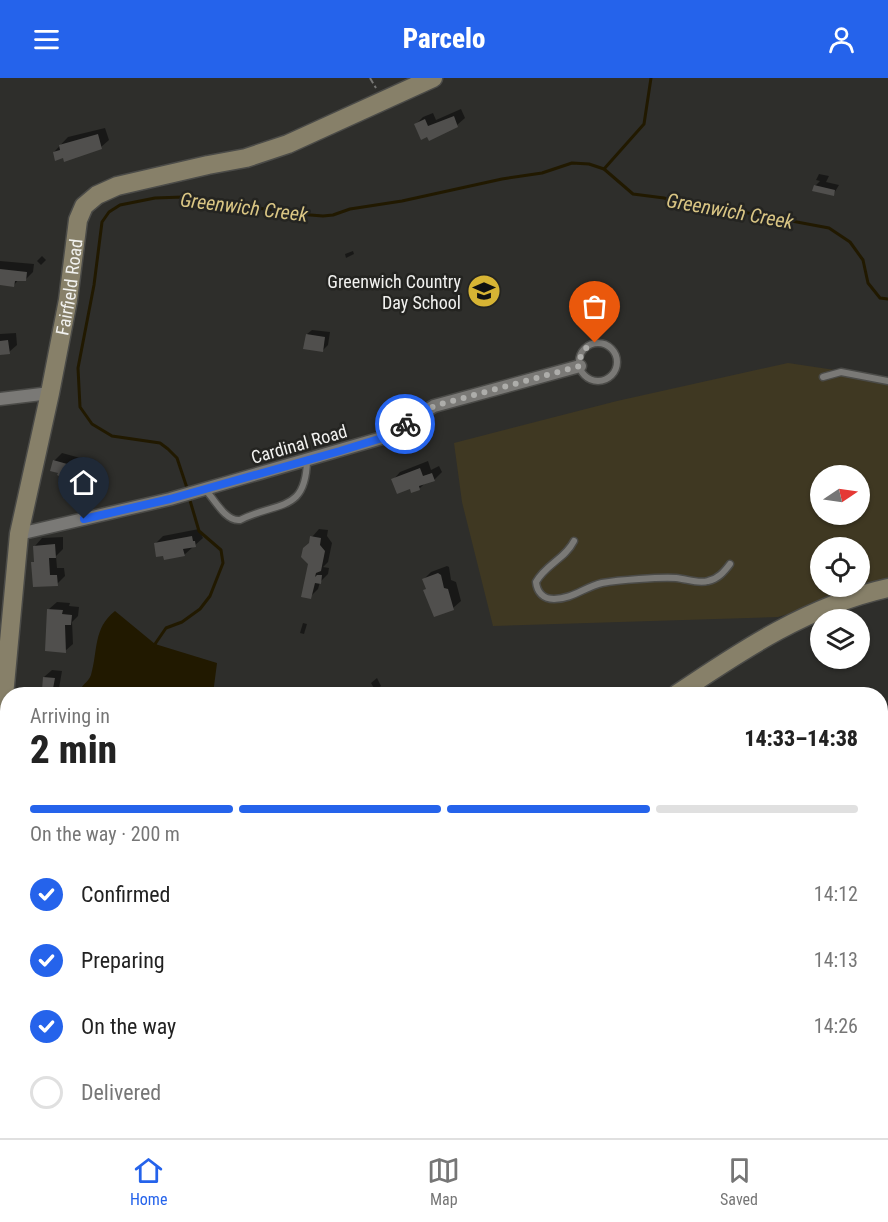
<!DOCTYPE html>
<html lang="en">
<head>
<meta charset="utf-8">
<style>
  :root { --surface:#fff; --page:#f2f2f2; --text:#222; --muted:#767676; --line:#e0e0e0; --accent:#2563eb }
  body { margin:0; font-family:"Roboto Condensed",sans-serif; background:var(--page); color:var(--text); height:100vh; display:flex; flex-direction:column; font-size:22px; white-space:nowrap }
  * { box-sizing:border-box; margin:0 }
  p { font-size:20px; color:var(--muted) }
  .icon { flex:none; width:33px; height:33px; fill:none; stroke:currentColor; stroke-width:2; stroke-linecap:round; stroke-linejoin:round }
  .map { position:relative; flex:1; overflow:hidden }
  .sheet { position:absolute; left:0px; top:609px; width:888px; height:452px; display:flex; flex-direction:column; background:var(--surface); border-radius:24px 24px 0 0; box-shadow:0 2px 4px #0004 }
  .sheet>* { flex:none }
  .needle { width:39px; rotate:77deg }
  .buttons { position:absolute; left:810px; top:387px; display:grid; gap:12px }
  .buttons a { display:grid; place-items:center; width:60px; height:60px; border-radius:50%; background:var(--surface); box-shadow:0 2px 4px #0004; font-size:30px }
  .pin { position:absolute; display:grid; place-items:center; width:51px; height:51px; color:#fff; margin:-62px -26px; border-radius:50% 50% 50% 0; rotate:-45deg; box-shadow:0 0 6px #0007 }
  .pin .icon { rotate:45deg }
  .courier { position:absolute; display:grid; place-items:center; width:60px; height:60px; margin:-30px; border:4px solid #2563eb; border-radius:50%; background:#fff; color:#222; box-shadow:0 2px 8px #0007 }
  .summary em { font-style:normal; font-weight:800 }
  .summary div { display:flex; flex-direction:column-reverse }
  .summary { display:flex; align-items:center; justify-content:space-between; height:102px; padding:0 30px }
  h1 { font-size:39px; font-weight:800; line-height:45px }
  .bar { display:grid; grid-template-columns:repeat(4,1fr); gap:9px 6px; align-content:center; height:72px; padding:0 30px }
  .bar i { height:8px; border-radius:4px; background:var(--line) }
  .bar .current { background:var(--accent) }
  .bar p { grid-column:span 4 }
  ol { padding:0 30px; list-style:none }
  li { display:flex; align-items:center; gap:18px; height:66px }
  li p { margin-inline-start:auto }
  li .icon { padding:6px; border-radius:50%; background:var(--accent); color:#fff; stroke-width:4 }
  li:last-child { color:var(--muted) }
  li i { width:33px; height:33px; border:3px solid var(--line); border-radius:50% }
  header { display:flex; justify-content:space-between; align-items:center; height:78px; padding:0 30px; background:var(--accent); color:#fff; font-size:27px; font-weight:800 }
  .menu { display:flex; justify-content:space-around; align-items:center; height:84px; border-top:2px solid var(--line); background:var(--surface); font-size:16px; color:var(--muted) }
  .menu a { display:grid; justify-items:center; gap:3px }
  .menu .current { color:var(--accent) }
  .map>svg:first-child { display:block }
  .green { fill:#3f3822; fill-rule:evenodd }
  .water { fill:#211900 }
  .shadow { fill:#0007 }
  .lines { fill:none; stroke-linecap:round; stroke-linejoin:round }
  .stream { stroke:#211900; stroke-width:3 }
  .building { fill:#504f4d }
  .lane-casing { stroke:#4b4b48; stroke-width:9 }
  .street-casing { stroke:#4b4b48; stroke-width:15 }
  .secondary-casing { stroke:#4b4b48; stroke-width:21 }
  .path { stroke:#777775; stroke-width:2; stroke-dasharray:6 3; stroke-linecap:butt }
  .lane { stroke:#7a7976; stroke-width:6 }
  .street { stroke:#7a7976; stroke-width:12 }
  .secondary { stroke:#878069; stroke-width:18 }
  .done { stroke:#adadaa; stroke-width:6; stroke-dasharray:0 10.8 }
  .route { stroke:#2563eb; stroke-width:8 }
  .labels { text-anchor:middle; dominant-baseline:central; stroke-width:5; stroke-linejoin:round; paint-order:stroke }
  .poi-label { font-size:18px; fill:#f1f1ef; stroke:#242421; text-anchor:end }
  .street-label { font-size:18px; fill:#f1f1ef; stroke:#242421 }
  .water-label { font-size:20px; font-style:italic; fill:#dac684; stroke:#242421 }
</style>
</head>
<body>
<header><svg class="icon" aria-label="menu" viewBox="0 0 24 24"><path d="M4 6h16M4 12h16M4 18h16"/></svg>Parcelo<svg class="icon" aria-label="person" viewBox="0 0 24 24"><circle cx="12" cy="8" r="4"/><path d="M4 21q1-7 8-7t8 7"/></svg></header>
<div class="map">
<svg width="888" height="1060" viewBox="0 0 888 1060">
  <rect width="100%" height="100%" fill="#2e2e2b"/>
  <path class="green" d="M788,285L888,300V506L778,539L493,548L462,424L454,365L617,323ZM820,398H860V436H820ZM820,470H860V508H820Z"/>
  <path class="water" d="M115,533L155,566L217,585L213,616H79C81,606 88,605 91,597C98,573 93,550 115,533Z"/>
  <g class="shadow">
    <polygon points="461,31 465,40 457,47 430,61 416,46 423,39 433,35 436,42"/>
    <polygon points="105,50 109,62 101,69 64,78 54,74 68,59"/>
    <polygon points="819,96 829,98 826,104 839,107 833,117 815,108 820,103 816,102"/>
    <polygon points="353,173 354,176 346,180 345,176"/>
    <polygon points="42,178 46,182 41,187 37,183"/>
    <polygon points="0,183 34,186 33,194 25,202 19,201 14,207 0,206"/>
    <polygon points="312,252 330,254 328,267 323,272 307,256"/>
    <polygon points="16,255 17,267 9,274 0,277 0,256"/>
    <polygon points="62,375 84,381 82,391 89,393 81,413 73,421 71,397 54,383"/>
    <polygon points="428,383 431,392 439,388 442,394 434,402 426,404 420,410 393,402 400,394"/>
    <polygon points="199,451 203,460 184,477 155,466 163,458"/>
    <polygon points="319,451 328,452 327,458 332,465 328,484 323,489 329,490 328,496 320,504 318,511 310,519 309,486 312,459"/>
    <polygon points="63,459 63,471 56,478 57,490 64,490 65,498 57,506 33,485 35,482 35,468 42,460"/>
    <polygon points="447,488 449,489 451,502 456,504 461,523 453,530 427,511 423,502 431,494"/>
    <polygon points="57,524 70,525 69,528 79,529 78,538 72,544 73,566 65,573 49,531"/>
    <polygon points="303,545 307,546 304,556 300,555"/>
    <polygon points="52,592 62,593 58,616 33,616 38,616 43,609 44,599"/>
    <polygon points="377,600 381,608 375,612 371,605"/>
    <polygon points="8,903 8,912 0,915 0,906"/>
    <polygon points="0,1029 8,1053 11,1060 0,1060"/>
    <polygon points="26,1053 47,1053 48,1056 44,1060 29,1060"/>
    <polygon points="228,1053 247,1053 248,1055 245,1060 215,1060"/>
    <polygon points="336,1053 360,1053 361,1060 334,1060 334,1056"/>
  </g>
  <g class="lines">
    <g class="stream">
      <polyline points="604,91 644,46 651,0"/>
      <polyline points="188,413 177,380 168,371 160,365 112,358 92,346 80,329 78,290 94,207 102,144 109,134 120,127 155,120 183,119 298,136 323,138 333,137 350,131 402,123 502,101 542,95 572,85 589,86 604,91 633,116 664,120 695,129 743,134 829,150 850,164 863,182 868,205 880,220 888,221"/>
      <polyline points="156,569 155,566 166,550 182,544 200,531 210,518 223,485 221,472 199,453 189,419"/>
      <polyline points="0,750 8,750"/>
    </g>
  </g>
  <g class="building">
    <polygon points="454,38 458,49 429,63 427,59 421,62 414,46 425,41 428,48"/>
    <polygon points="98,56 102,71 64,84 63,80 55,83 53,74 60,72 59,67"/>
    <polygon points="814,107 835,112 834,118 812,113"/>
    <polygon points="0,191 27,194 26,203 15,203 14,209 0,207"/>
    <polygon points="306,256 325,259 323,274 303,271"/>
    <polygon points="8,262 10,276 0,277 0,263"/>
    <polygon points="53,382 78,389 75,398 82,401 80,408 78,407 73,423 63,420 69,398 62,396 61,399 57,397 58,395 50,393"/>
    <polygon points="420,390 423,398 432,395 435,403 419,408 420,412 411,415 410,411 397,416 391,401"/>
    <polygon points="192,458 193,463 195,463 196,469 183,471 185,478 164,482 163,478 156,479 154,465"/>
    <polygon points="310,458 321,460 320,467 325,473 321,493 316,495 315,499 317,497 322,497 321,506 315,505 311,521 301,519 308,486 301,479 303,470 309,465"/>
    <polygon points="55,466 56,480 49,480 50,497 57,497 58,508 33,509 31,484 34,484 33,468"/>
    <polygon points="438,495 441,497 444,510 448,511 454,532 434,539 423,512 426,511 422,501"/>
    <polygon points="47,531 63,532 62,536 72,537 71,547 65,547 66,575 45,573"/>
    <polygon points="43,599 55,600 52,616 38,616 39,612 42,612"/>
    <polygon points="8,869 8,889 0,892 0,872"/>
    <polygon points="24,1053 44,1053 45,1055 42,1056 43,1060 27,1060"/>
    <polygon points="344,1053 352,1053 353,1060 333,1060 332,1055"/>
  </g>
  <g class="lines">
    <defs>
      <g id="lane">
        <circle cx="598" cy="284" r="19"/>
        <polyline points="823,299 841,294 888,303"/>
        <path d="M205,411C214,421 226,444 240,442C278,423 306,435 307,382"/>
        <path d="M574,463C565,481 546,486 536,504C537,514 543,521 554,521C572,521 585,509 602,505C619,502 659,499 676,500C687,501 698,506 708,503C718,501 724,494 730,486"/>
        <polyline points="427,1053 427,1060"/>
        <polyline points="110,1060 123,1053"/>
        <polyline points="480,1060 482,1053"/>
      </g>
      <g id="street">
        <polyline points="0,321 50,315"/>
        <polyline points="19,456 170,421 382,360 434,328 580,288"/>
      </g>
      <g id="secondary">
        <path d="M677,616C742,572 810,527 888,510"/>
        <path id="s1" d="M0,661L19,456L50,315L68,222L78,142L84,128L97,117L117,108L208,87L246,80L288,66L433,0"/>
        <polyline points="0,835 8,831"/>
        <polyline points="880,948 888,935"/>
        <polyline points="383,1053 384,1060"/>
        <polyline points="737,1060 747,1053"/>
      </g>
    </defs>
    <use href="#lane" class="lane-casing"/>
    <use href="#street" class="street-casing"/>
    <use href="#secondary" class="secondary-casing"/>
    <polyline class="path" points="370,0 376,10"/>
    <use href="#lane" class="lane"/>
    <use href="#street" class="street"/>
    <use href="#secondary" class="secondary"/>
  </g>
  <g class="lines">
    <path class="done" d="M405,346L434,328L580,288C579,277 584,269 595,265"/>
    <polyline class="route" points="84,441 170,421 340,373 382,360 405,346"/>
  </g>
  <defs>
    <symbol id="school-disc" viewBox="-11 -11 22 22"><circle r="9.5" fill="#d7b434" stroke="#242421"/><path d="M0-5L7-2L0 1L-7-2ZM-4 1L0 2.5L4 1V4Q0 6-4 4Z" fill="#111"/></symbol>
  </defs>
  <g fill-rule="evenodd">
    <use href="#school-disc" x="465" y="194" width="38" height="38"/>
  </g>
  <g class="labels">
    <g class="poi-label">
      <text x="461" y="203">Greenwich Country<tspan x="461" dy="21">Day School</tspan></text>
    </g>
    <g class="street-label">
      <text stroke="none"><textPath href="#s1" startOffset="458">Fairfield Road</textPath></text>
      <text transform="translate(299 366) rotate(-16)">Cardinal Road</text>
    </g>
    <g class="water-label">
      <text transform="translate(244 129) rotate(7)">Greenwich Creek</text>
      <text transform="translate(730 133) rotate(10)">Greenwich Creek</text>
    </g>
  </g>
</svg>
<div class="buttons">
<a><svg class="needle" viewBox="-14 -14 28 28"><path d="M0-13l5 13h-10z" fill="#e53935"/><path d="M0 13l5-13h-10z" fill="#767676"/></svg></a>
<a><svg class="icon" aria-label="locate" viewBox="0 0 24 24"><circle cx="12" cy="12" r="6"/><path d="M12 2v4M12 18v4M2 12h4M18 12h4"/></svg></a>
<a><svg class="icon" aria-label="layers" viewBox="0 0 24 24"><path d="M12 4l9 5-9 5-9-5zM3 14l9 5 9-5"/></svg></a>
</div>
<div class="pin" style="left:595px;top:265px;background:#ea580c"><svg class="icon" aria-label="bag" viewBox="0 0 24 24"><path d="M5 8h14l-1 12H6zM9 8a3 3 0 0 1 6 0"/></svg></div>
<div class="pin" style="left:84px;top:441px;background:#1f2937"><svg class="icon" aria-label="home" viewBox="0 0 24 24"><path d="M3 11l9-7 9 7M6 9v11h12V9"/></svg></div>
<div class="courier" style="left:405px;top:346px"><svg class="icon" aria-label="bike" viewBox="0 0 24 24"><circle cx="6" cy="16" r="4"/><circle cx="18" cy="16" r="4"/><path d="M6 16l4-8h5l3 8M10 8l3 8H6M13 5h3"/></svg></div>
<section class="sheet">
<div class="summary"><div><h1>2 min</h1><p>Arriving in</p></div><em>14:33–14:38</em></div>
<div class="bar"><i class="current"></i><i class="current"></i><i class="current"></i><i></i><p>On the way · 200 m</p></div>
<ol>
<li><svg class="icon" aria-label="check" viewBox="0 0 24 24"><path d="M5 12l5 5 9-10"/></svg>Confirmed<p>14:12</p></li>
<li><svg class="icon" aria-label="check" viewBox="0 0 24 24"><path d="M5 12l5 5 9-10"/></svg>Preparing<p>14:13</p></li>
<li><svg class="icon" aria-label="check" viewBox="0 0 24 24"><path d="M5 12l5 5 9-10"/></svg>On the way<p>14:26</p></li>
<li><i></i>Delivered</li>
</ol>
</section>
</div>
<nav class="menu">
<a class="current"><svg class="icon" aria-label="home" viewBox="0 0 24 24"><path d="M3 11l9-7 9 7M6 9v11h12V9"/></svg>Home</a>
<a><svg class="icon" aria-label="map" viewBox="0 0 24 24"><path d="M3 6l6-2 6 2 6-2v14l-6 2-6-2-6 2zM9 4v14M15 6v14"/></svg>Map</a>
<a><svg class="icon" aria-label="saved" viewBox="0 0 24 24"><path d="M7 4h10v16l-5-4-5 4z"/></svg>Saved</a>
</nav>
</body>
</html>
